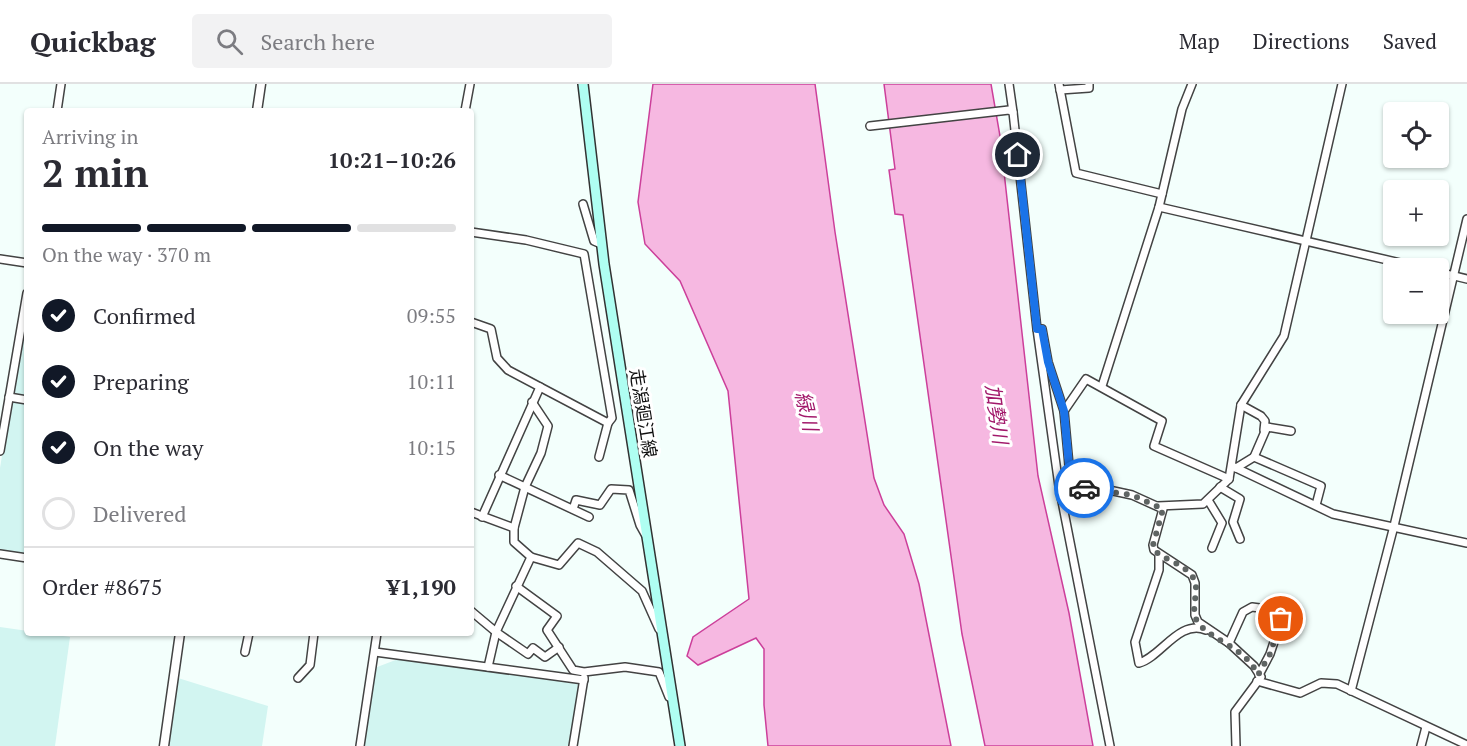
<!DOCTYPE html>
<html lang="en">
<head>
<meta charset="utf-8">
<style>
  :root { --surface:#fff; --page:#f2f2f3; --text:#2b2b33; --muted:#7c7c81; --line:#e1e1e2; --accent:#111827 }
  body { margin:0; font-family:"PT Serif","Noto Sans JP",serif; background:var(--page); color:var(--text); height:100vh; display:flex; flex-direction:column; font-size:22px; white-space:nowrap }
  * { box-sizing:border-box; margin:0 }
  p { font-size:20px; color:var(--muted) }
  .icon { flex:none; width:33px; height:33px; fill:none; stroke:currentColor; stroke-width:2; stroke-linecap:round; stroke-linejoin:round }
  .map { position:relative; flex:1; overflow:hidden }
  .panel { position:absolute; left:24px; top:24px; width:450px; height:528px; display:flex; flex-direction:column; background:var(--surface); border-radius:6px; box-shadow:0 2px 4px #0004 }
  .panel>* { flex:none }
  .tools { position:absolute; left:1383px; top:18px; display:grid; gap:12px }
  .tools a { display:grid; place-items:center; width:66px; height:66px; border-radius:6px; background:var(--surface); box-shadow:0 2px 4px #0004; font-size:30px }
  .pin { position:absolute; display:grid; place-items:center; width:51px; height:51px; color:#fff; margin:-26px; border:3px solid #fff; border-radius:50%; box-shadow:0 2px 6px #0007 }
  .courier { position:absolute; display:grid; place-items:center; width:60px; height:60px; margin:-30px; border:4px solid #1a73e8; border-radius:50%; background:#fff; color:#222; box-shadow:0 2px 8px #0007 }
  .head em { font-style:normal; font-weight:700 }
  .head div { display:flex; flex-direction:column-reverse }
  .head { display:flex; align-items:center; justify-content:space-between; height:102px; padding:0 18px }
  h1 { font-size:39px; font-weight:700; line-height:45px }
  .bar { display:grid; grid-template-columns:repeat(4,1fr); gap:9px 6px; align-content:center; height:72px; padding:0 18px }
  .bar i { height:8px; border-radius:4px; background:var(--line) }
  .bar .current { background:var(--accent) }
  .bar p { grid-column:span 4 }
  .line { display:flex; align-items:center; gap:15px; padding:0 18px; border-top:2px solid var(--line) }
  .line div { flex:1 }
  ol { padding:0 18px; list-style:none }
  li { display:flex; align-items:center; gap:18px; height:66px }
  li p { margin-inline-start:auto }
  li .icon { padding:6px; border-radius:50%; background:var(--accent); color:#fff; stroke-width:4 }
  li:last-child { color:var(--muted) }
  li i { width:33px; height:33px; border:3px solid var(--line); border-radius:50% }
  header { display:flex; align-items:center; gap:36px; box-sizing:border-box; height:84px; padding:0 30px; background:var(--surface); border-bottom:2px solid var(--line) }
  header strong { font-size:28px }
  nav { display:flex; gap:33px; margin-inline-start:auto; font-size:21px }
  .search { width:420px; height:54px; background:var(--page); display:flex; align-items:center; gap:15px; box-sizing:border-box; padding:0 21px; border-radius:6px; color:var(--muted); font-size:22px }
  .map>svg:first-child { display:block }
  .farmland { fill:#d2f5f1 }
  .water { fill:#f6b8e1; stroke:#cc3f9a; stroke-width:1.5 }
  .lines { fill:none; stroke-linecap:round; stroke-linejoin:round }
  .minor-casing { stroke:#434343; stroke-width:10 }
  .tertiary-casing { stroke:#434343; stroke-width:11 }
  .secondary-casing { stroke:#323232; stroke-width:12 }
  .minor { stroke:#fff; stroke-width:7 }
  .tertiary { stroke:#fff; stroke-width:8 }
  .secondary { stroke:#affef2; stroke-width:9 }
  .done { stroke:#5f6463; stroke-width:6; stroke-dasharray:0 10.8 }
  .route { stroke:#1a73e8; stroke-width:8 }
  .labels { text-anchor:middle; dominant-baseline:central; stroke-width:6; stroke-linejoin:round; paint-order:stroke }
  .street-label { font-size:18px; fill:#101010; stroke:#fff }
  .water-label { font-size:20px; font-style:italic; fill:#a2196b; stroke:#fff }
</style>
</head>
<body>
<header>
<strong>Quickbag</strong>
<div class="search"><svg class="icon" aria-label="search" viewBox="0 0 24 24"><circle cx="10" cy="10" r="6"/><path d="M15 15l6 6"/></svg>Search here</div>
<nav><a>Map</a><a>Directions</a><a>Saved</a></nav>
</header>
<div class="map">
<svg width="1467" height="662" viewBox="0 0 1467 662">
  <rect width="100%" height="100%" fill="#f3fffc"/>
  <g class="farmland">
    <polygon points="27,230 27,312 13,310"/>
    <polygon points="11,317 27,320 27,471 0,468 0,384"/>
    <polygon points="0,543 70,553 55,662 0,662"/>
    <polygon points="406,572 584,596 574,662 360,662 372,585"/>
    <polygon points="178,594 268,622 262,662 168,662"/>
  </g>
  <g class="water">
    <polygon points="653,0 815,0 835,148 874,394 884,421 904,450 919,500 951,662 768,662 764,621 764,565 756,554 698,581 687,572 693,553 749,515 728,307 680,197 645,160 638,118"/>
    <polygon points="884,0 991,0 1000,52 1038,392 1069,529 1093,662 985,662 962,550 903,131 895,130 889,86 895,85"/>
  </g>
  <g class="lines">
    <defs>
      <g id="minor">
        <polyline points="1009,0 1013,28"/>
        <polyline points="1059,0 1076,89 1162,110"/>
        <polyline points="1060,6 1089,4 1089,0"/>
        <polyline points="57,27 61,0"/>
        <polyline points="465,27 470,0"/>
        <polyline points="870,42 1009,26 1013,28 1037,245 1042,245 1048,278 1064,327 1070,392 1074,400 1087,405 1109,406 1132,411 1163,425 1153,461 1154,466 1192,491 1195,499 1195,531 1198,538 1229,559 1254,582 1261,593 1235,628 1236,662"/>
        <polyline points="583,120 594,157 601,160"/>
        <polyline points="1159,123 1422,184"/>
        <polyline points="471,148 526,156 584,170 612,334 608,339 508,286 497,274 491,245 471,238"/>
        <polyline points="0,175 27,179"/>
        <polyline points="1438,188 1467,195"/>
        <polyline points="1037,245 1059,402 1110,662"/>
        <polyline points="1102,302 1159,123 1182,25 1192,0"/>
        <polyline points="9,313 27,316"/>
        <polyline points="532,318 548,342 541,369 525,403 514,444 514,458 531,473 559,481 578,459 597,468 642,507 659,545"/>
        <polyline points="1241,321 1261,332 1265,337 1264,346"/>
        <polyline points="1064,327 1086,295 1162,337 1154,362 1229,395"/>
        <polyline points="0,367 27,209"/>
        <polyline points="599,373 608,339"/>
        <polyline points="1254,373 1267,343 1291,347"/>
        <polyline points="1232,382 1333,430 1467,459"/>
        <polyline points="1236,384 1254,373 1321,402 1316,421"/>
        <polyline points="499,391 589,433"/>
        <polyline points="1220,403 1240,415 1233,438 1240,455"/>
        <polyline points="1208,416 1222,439 1212,464"/>
        <polyline points="1158,422 1203,420 1229,395 1241,321 1284,252 1342,0"/>
        <polyline points="573,425 576,416 600,421 611,405 629,406 640,441 645,450"/>
        <polyline points="471,428 514,444"/>
        <polyline points="482,433 540,303"/>
        <polyline points="0,470 27,474"/>
        <path d="M1159,471V486L1135,558L1139,579C1161,573 1179,535 1206,546"/>
        <polyline points="516,502 557,532 547,546 573,586 584,588 625,583 659,588 669,613"/>
        <polyline points="471,527 496,548 528,570 533,564 545,573 559,563"/>
        <polyline points="1229,559 1243,528 1252,523 1267,525"/>
        <polyline points="245,568 249,549"/>
        <polyline points="375,568 584,596"/>
        <polyline points="488,583 496,548 531,473"/>
        <polyline points="1259,591 1270,570 1285,525"/>
        <polyline points="298,594 310,581 314,549"/>
        <polyline points="1257,597 1300,609 1321,599 1337,600 1467,661"/>
        <polyline points="1351,607 1394,442 1467,135"/>
        <polyline points="360,662 377,549"/>
        <polyline points="573,662 584,594"/>
        <polyline points="1421,662 1426,643"/>
      </g>
      <g id="tertiary">
        <polyline points="257,27 261,0"/>
        <polyline points="164,662 180,549"/>
      </g>
      <polyline id="secondary" points="583,0 604,180 680,662"/>
    </defs>
    <use href="#minor" class="minor-casing"/>
    <use href="#tertiary" class="tertiary-casing"/>
    <use href="#secondary" class="secondary-casing"/>
    <use href="#minor" class="minor"/>
    <use href="#tertiary" class="tertiary"/>
    <use href="#secondary" class="secondary"/>
  </g>
  <g class="lines">
    <path class="done" d="M1084,404L1132,411L1163,425L1153,461L1154,466C1164,476 1184,480 1192,492C1202,504 1189,523 1197,537C1210,557 1245,562 1258,591L1270,570L1281,535"/>
    <polyline class="route" points="1018,71 1037,245 1042,245 1048,278 1064,327 1070,392 1074,400 1084,404"/>
  </g>
  <g class="labels">
    <g class="street-label">
      <text transform="translate(644 329) rotate(81)">走潟廻江線</text>
    </g>
    <g class="water-label">
      <text transform="translate(807 327) rotate(77)">緑川</text>
      <text transform="translate(997 330) rotate(82)">加勢川</text>
    </g>
  </g>
</svg>
<div class="tools">
<a><svg class="icon" aria-label="locate" viewBox="0 0 24 24"><circle cx="12" cy="12" r="6"/><path d="M12 2v4M12 18v4M2 12h4M18 12h4"/></svg></a>
<a>+</a>
<a>−</a>
</div>
<div class="pin" style="left:1281px;top:535px;background:#ea580c"><svg class="icon" aria-label="bag" viewBox="0 0 24 24"><path d="M5 8h14l-1 12H6zM9 8a3 3 0 0 1 6 0"/></svg></div>
<div class="pin" style="left:1018px;top:71px;background:#1f2937"><svg class="icon" aria-label="home" viewBox="0 0 24 24"><path d="M3 11l9-7 9 7M6 9v11h12V9"/></svg></div>
<div class="courier" style="left:1084px;top:404px"><svg class="icon" aria-label="car" viewBox="0 0 24 24"><path d="M5 17H2v-5l4-1 3-4h7l3 4 3 1v5h-3M9 17h6M6 11h13"/><circle cx="7" cy="17" r="2"/><circle cx="17" cy="17" r="2"/></svg></div>
<section class="panel">
<div class="head"><div><h1>2 min</h1><p>Arriving in</p></div><em>10:21–10:26</em></div>
<div class="bar"><i class="current"></i><i class="current"></i><i class="current"></i><i></i><p>On the way · 370 m</p></div>
<ol>
<li><svg class="icon" aria-label="check" viewBox="0 0 24 24"><path d="M5 12l5 5 9-10"/></svg>Confirmed<p>09:55</p></li>
<li><svg class="icon" aria-label="check" viewBox="0 0 24 24"><path d="M5 12l5 5 9-10"/></svg>Preparing<p>10:11</p></li>
<li><svg class="icon" aria-label="check" viewBox="0 0 24 24"><path d="M5 12l5 5 9-10"/></svg>On the way<p>10:15</p></li>
<li><i></i>Delivered</li>
</ol>
<div class="line" style="height:78px"><div>Order #8675</div><b>¥1,190</b></div>
</section>
</div>
</body>
</html>
